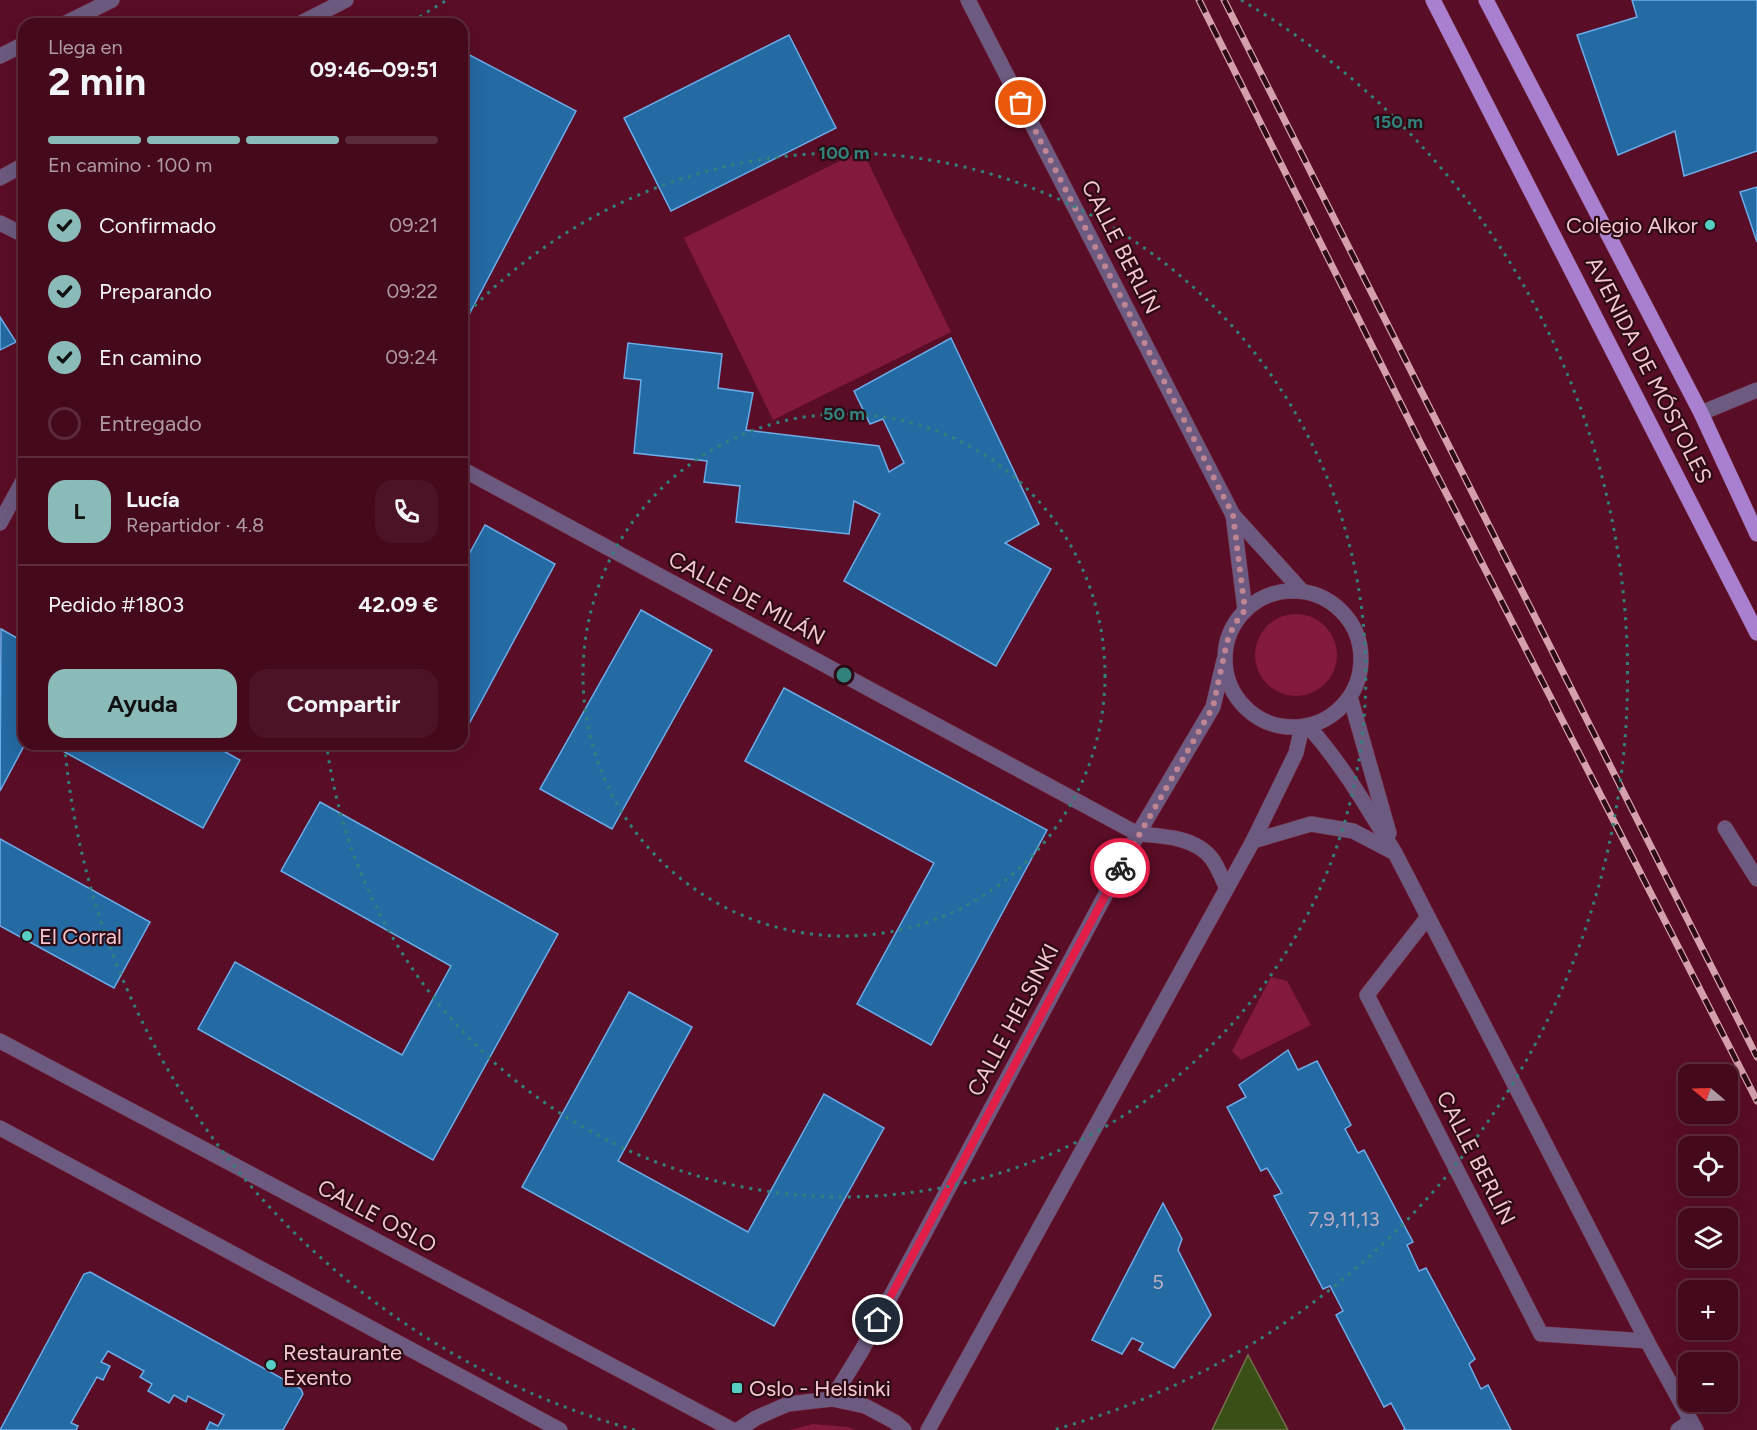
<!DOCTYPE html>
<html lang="es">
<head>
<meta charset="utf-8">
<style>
  :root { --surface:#440a1c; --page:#4b1325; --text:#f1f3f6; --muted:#af9aa3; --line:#5c2b3b; --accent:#8bbbb9 }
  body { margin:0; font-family:Figtree,sans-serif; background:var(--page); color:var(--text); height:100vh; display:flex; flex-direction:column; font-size:22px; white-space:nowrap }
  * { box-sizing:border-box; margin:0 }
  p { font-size:20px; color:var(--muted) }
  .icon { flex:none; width:33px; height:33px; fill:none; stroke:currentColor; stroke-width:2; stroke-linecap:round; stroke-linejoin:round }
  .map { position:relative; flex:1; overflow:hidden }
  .sheet { position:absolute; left:18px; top:18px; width:450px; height:732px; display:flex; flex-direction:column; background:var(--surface); border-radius:18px; box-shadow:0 6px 24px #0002,0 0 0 2px var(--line) }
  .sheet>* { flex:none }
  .needle { width:39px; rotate:289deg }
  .controls { position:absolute; left:1678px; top:1064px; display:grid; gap:12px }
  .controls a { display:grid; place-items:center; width:60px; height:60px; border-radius:12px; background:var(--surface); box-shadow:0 6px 24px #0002,0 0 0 2px var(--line); font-size:30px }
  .pin { position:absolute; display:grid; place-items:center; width:51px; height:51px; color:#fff; margin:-26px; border:3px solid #fff; border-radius:50%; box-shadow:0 2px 6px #0007 }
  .courier { position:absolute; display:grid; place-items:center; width:60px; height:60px; margin:-30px; border:4px solid #e11d48; border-radius:50%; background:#fff; color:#222; box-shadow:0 2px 8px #0007 }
  .headline em { font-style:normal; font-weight:700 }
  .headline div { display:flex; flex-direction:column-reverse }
  .headline { display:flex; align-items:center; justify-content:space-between; height:102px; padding:0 30px }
  h1 { font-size:39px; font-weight:700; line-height:45px }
  .bar { display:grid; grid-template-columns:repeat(4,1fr); gap:9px 6px; align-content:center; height:72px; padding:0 30px }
  .bar i { height:8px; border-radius:4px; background:var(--line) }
  .bar .current { background:var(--accent) }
  .bar p { grid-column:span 4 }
  .line { display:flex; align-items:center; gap:15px; padding:0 30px; border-top:2px solid var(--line) }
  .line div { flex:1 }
  .round { display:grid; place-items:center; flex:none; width:63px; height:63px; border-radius:18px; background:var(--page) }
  ol { padding:0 30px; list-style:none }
  li { display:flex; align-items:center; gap:18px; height:66px }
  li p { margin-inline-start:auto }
  li .icon { padding:6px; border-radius:50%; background:var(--accent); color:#111; stroke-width:4 }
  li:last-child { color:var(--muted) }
  li i { width:33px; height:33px; border:3px solid var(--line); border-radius:50% }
  .button { display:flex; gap:12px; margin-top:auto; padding:12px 30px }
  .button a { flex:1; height:69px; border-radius:18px; background:var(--accent); color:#111; font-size:24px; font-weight:700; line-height:69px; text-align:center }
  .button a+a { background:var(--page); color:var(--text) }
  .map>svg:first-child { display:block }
  .green { fill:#83193c }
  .water { fill:#3a4f16; stroke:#72734d; stroke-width:1.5 }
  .building { fill:#246aa3; stroke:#6cade9; stroke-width:1.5 }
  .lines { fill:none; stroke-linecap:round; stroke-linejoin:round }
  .service-casing { stroke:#762e44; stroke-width:16 }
  .minor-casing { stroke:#762e44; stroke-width:16 }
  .tertiary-casing { stroke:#762e44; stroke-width:16 }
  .primary-casing { stroke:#762e44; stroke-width:16 }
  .service { stroke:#6d5a80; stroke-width:15 }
  .minor { stroke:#6d5a80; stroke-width:15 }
  .tertiary { stroke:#6d5a80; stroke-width:15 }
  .primary { stroke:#a980cf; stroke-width:15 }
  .rail-casing { stroke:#d5a0ac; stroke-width:7 }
  .rail { stroke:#2c0b14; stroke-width:4.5; stroke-dasharray:14; stroke-linecap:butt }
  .done { stroke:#bf8593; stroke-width:6; stroke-dasharray:0 10.8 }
  .route { stroke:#e11d48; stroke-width:8 }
  .ring { fill:none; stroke:#32827c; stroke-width:3; stroke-dasharray:3 6 }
  .poi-dot { fill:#56cec3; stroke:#2c0b14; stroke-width:2 }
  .labels { text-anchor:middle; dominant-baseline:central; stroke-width:4.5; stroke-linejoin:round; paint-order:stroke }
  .number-label { font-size:20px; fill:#c1afc3 }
  .poi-label { font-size:22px; fill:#f5c6ce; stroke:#2c0b14; text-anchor:start }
  .street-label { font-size:22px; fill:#f5c6ce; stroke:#2c0b14 }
  .centre { fill:#32827c; stroke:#2c0b14; stroke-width:3 }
  .ring-label { font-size:18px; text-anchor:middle; font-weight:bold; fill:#32827c; stroke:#2c0b14; stroke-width:4.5; stroke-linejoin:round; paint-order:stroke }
</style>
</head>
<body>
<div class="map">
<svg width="1757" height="1430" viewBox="0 0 1757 1430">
  <rect width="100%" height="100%" fill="#5a0d26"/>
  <g class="green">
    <polygon points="862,150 951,332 773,420 684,238"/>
    <circle cx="1296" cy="655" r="41"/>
    <polygon points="1271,977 1287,981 1311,1025 1241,1060 1232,1051"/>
    <polygon points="813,1424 848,1427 855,1430 790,1430"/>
  </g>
  <polygon class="water" points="1248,1355 1288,1430 1212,1430"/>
  <g class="building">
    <polygon points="1632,0 1757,0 1757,151 1684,176 1675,131 1618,155 1577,35 1637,17"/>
    <polygon points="789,35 836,128 671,211 624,118"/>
    <polygon points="462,51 576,111 462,328"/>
    <polygon points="1757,187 1757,242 1740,192"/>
    <polygon points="0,317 16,342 0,350"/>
    <polygon points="951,338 1039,524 1005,543 1051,569 996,666 844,581 880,514 854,501 849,534 736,522 740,486 704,482 707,461 634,453 641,380 624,378 628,343 722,354 718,388 753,393 746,430 879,446 889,472 904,463 883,419 870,424 854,391"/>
    <polygon points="485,525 555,564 462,737 462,567"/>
    <polygon points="641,610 712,650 612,829 540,789"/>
    <polygon points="1,629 24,642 25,744 0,791"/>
    <polygon points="784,688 1047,830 931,1045 857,1004 934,863 745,761"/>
    <polygon points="50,744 211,744 240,760 203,828"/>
    <polygon points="320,802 558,934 433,1160 198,1029 235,962 402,1055 451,966 281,871"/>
    <polygon points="0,839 150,922 114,988 0,926"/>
    <polygon points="629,992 692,1027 618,1161 748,1232 824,1094 884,1128 774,1326 522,1187"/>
    <polygon points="1288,1050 1298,1070 1317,1061 1351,1125 1345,1129 1358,1153 1364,1150 1413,1242 1407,1245 1419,1271 1426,1268 1475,1359 1469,1364 1481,1389 1488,1385 1511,1430 1403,1430 1405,1429 1391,1403 1384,1407 1336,1315 1343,1311 1330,1286 1323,1289 1274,1196 1282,1193 1267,1168 1261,1171 1227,1107 1246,1097 1239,1085"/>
    <polygon points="1163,1203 1182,1239 1178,1250 1211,1315 1174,1368 1139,1350 1143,1343 1132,1338 1122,1354 1092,1340"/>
    <polygon points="90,1272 301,1389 303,1394 283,1430 206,1430 210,1422 218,1426 224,1415 188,1396 186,1402 174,1395 169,1403 148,1391 152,1384 140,1377 144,1371 108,1351 101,1362 110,1366 103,1380 97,1377 71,1423 78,1426 76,1430 0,1430 84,1274"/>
  </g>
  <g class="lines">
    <defs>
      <g id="service">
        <polyline points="1725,828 1757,879"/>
        <polyline points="1427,918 1367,995 1541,1334 1647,1341"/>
      </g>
      <g id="minor">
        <polyline points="968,0 1233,515 1302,591"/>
        <polyline points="0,223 24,235"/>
        <polyline points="1701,413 1757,390"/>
        <path d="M462,469L1138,834C1163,836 1196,837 1212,859C1218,867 1222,879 1227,888"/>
        <polyline points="1233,515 1245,610"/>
        <polyline points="0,523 24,479"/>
        <circle cx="1293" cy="659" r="68"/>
        <polyline points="1351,700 1389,833"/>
        <path d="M1308,726C1343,765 1368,809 1395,853L1647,1341L1696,1430"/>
        <polyline points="1253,841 1311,824 1353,831 1395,853"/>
        <polyline points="0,1041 733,1430"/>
        <polyline points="0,1128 560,1430"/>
        <polyline points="832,1399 862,1350 1138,834 1213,707 1224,660"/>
        <polyline points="738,1430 756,1418 788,1404 832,1399 865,1406 895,1422 904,1430"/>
        <polyline points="928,1430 1253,841 1296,753 1302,727"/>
        <polyline points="1678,1430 1691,1421"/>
      </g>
      <g id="tertiary">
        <polyline points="64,24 112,0"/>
        <polyline points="299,24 346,0"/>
        <polyline points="0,56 24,44"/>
        <polyline points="0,178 24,165"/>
      </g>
      <g id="primary">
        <polyline points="1433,0 1757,633"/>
        <polyline points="1486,0 1701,413 1757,534"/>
      </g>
    </defs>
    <use href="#service" class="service-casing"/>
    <use href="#minor" class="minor-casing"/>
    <use href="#tertiary" class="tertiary-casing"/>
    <use href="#primary" class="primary-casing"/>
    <use href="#service" class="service"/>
    <use href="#minor" class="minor"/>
    <use href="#tertiary" class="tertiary"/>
    <use href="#primary" class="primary"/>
    <defs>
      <g id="rail">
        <polyline points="1199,0 1419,440 1757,1101"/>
        <polyline points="1224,0 1757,1057"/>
      </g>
    </defs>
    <use href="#rail" class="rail-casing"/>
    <use href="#rail" class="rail"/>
  </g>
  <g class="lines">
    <polyline class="done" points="1021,103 1233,515 1245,610 1234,625 1227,642 1213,707 1120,868"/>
    <polyline class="route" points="878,1320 1120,868"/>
  </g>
  <g class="ring">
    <circle cx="844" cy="675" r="261"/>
    <path d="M462 319A522 522 0 1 1 327 748"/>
    <path d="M635 1430A783 783 0 0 1 65 750M412 22A783 783 0 0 1 447 0M1241 0A783 783 0 0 1 1053 1430"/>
  </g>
  <g class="poi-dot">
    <circle cx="1710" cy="225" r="6"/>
    <circle cx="27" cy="936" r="6"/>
    <circle cx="271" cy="1365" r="6"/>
    <rect x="731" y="1382" width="12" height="12" rx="3"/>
  </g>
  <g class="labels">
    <g class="number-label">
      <text x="1344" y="1219">7,9,11,13</text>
      <text x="1158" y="1282">5</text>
    </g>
    <g class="poi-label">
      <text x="1698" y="225" text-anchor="end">Colegio Alkor</text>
      <text x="39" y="936">El Corral</text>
      <text x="283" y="1352">Restaurante<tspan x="283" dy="25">Exento</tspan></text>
      <text x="749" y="1388">Oslo - Helsinki</text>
    </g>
    <g class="street-label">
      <text transform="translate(1121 247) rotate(63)">CALLE BERLÍN</text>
      <text transform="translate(1649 370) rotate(63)">AVENIDA DE MÓSTOLES</text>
      <text transform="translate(747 598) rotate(28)">CALLE DE MILÁN</text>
      <text transform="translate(1013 1020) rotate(-62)">CALLE HELSINKI</text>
      <text transform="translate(1476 1158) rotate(63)">CALLE BERLÍN</text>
      <text transform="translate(377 1216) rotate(28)">CALLE OSLO</text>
    </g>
  </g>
  <circle cx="844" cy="675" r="9" class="centre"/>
  <g class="ring-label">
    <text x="1398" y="128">150 m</text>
    <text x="844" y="159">100 m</text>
    <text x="844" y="420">50 m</text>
  </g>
</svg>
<div class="controls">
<a><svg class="needle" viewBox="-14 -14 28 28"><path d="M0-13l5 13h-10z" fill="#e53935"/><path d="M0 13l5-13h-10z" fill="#af9aa3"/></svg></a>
<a><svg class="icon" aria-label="locate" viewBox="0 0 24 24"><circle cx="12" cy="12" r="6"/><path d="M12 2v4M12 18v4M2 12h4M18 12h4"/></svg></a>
<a><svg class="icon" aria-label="layers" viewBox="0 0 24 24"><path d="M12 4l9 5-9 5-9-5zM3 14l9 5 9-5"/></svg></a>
<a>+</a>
<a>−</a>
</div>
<div class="pin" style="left:1021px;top:103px;background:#ea580c"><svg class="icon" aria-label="bag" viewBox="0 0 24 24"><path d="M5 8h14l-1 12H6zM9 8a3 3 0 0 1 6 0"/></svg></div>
<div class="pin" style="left:878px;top:1320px;background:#1f2937"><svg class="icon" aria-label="home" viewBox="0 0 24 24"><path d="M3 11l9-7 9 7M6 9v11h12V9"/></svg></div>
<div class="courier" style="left:1120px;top:868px"><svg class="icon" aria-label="bike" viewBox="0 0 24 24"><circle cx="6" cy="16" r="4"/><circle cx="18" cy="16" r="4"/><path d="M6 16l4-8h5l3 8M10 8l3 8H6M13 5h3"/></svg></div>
<section class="sheet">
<div class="headline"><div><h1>2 min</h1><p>Llega en</p></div><em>09:46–09:51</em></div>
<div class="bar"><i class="current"></i><i class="current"></i><i class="current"></i><i></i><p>En camino · 100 m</p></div>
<ol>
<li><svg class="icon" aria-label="check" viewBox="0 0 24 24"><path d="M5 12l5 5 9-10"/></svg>Confirmado<p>09:21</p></li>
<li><svg class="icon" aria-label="check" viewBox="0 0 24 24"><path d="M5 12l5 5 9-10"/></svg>Preparando<p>09:22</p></li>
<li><svg class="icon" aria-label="check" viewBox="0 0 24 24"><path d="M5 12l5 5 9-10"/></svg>En camino<p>09:24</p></li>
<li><i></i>Entregado</li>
</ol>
<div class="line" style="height:108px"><b class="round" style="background:var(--accent);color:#111">L</b><div><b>Lucía</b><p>Repartidor · 4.8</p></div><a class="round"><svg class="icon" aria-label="phone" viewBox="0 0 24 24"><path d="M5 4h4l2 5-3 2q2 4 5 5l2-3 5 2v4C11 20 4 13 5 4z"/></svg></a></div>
<div class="line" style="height:78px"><div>Pedido #1803</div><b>42.09 €</b></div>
<div class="button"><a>Ayuda</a><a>Compartir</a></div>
</section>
</div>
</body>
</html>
